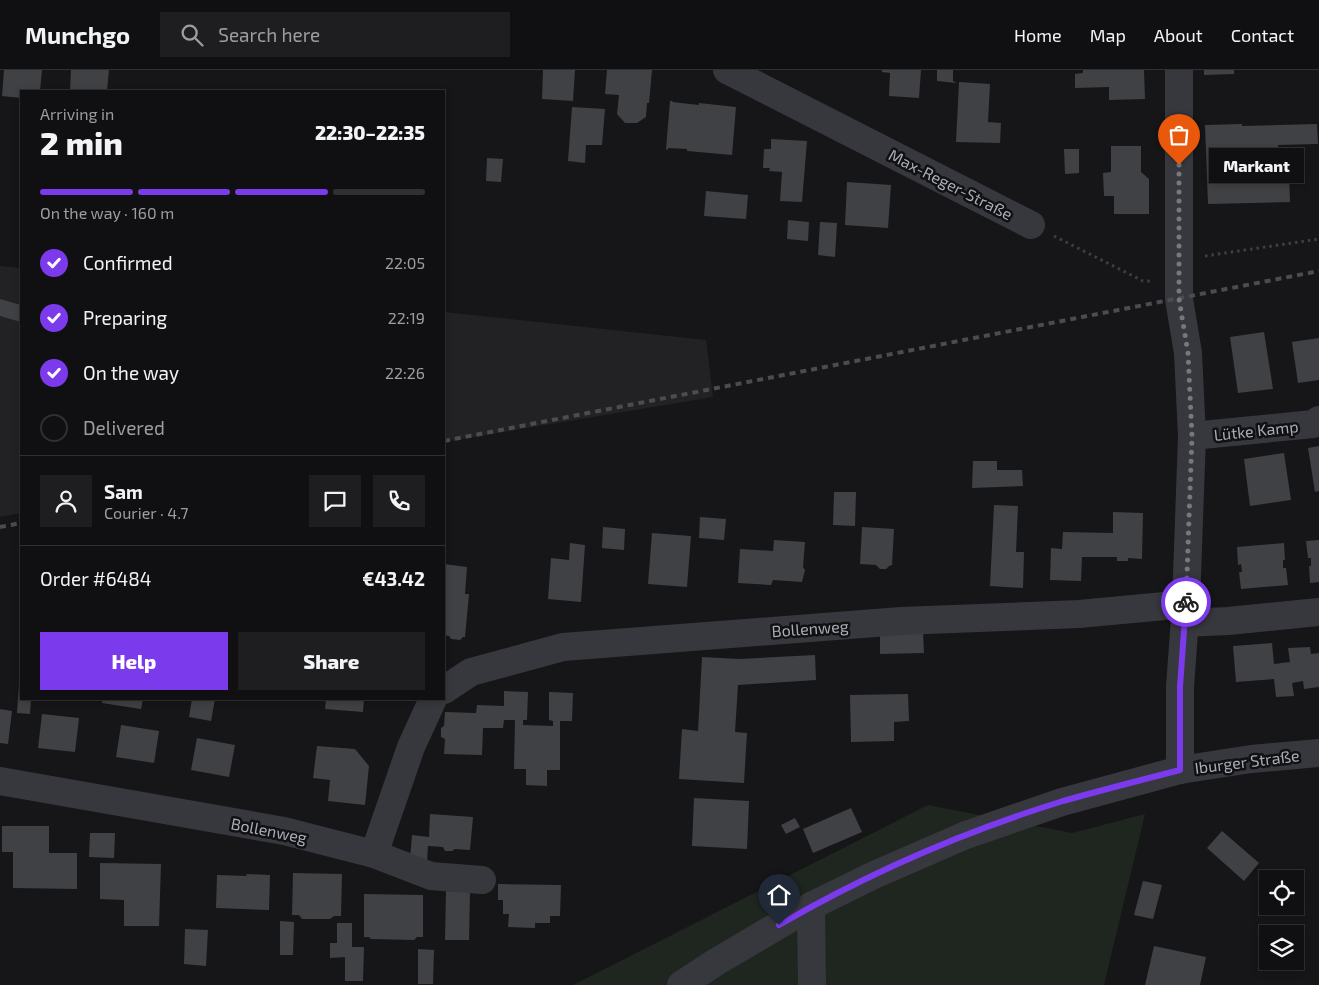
<!DOCTYPE html>
<html lang="en">
<head>
<meta charset="utf-8">
<style>
  :root { --surface:#101012; --page:#1e1e20; --text:#f1f3f6; --muted:#9c9d9f; --line:#303032; --accent:#7c3aed }
  body { margin:0; font-family:"Exo 2",sans-serif; background:var(--page); color:var(--text); height:100vh; display:flex; flex-direction:column; font-size:19px; white-space:nowrap }
  * { box-sizing:border-box; margin:0 }
  p { font-size:16px; color:var(--muted) }
  .icon { flex:none; width:28px; height:28px; fill:none; stroke:currentColor; stroke-width:2; stroke-linecap:round; stroke-linejoin:round }
  .map { position:relative; flex:1; overflow:hidden }
  .drawer { position:absolute; left:20px; top:20px; width:425px; height:610px; display:flex; flex-direction:column; background:var(--surface); border-radius:0px; box-shadow:0 2px 8px #0003,0 0 0 1px var(--line) }
  .drawer>* { flex:none }
  .buttons { position:absolute; left:1259px; top:800px; display:grid; gap:10px }
  .buttons a { display:grid; place-items:center; width:45px; height:45px; border-radius:0px; background:var(--surface); box-shadow:0 2px 8px #0003,0 0 0 1px var(--line); font-size:25px }
  .pin { position:absolute; display:grid; place-items:center; width:42px; height:42px; color:#fff; margin:-51px -21px; border-radius:50% 50% 50% 0; rotate:-45deg; box-shadow:0 0 5px #0007 }
  .pin .icon { rotate:45deg }
  .courier { position:absolute; display:grid; place-items:center; width:50px; height:50px; margin:-25px; border:4px solid #7c3aed; border-radius:50%; background:#fff; color:#222; box-shadow:0 1px 6px #0007 }
  .bubble { position:absolute; height:35px; border-radius:0px; background:var(--surface); box-shadow:0 2px 8px #0003,0 0 0 1px var(--line); font-size:16px; font-weight:800; line-height:35px; text-align:center }
  .summary em { font-style:normal; font-weight:800 }
  .summary div { display:flex; flex-direction:column-reverse }
  .summary { display:flex; align-items:center; justify-content:space-between; height:85px; padding:0 20px }
  h1 { font-size:32px; font-weight:800; line-height:38px }
  .bar { display:grid; grid-template-columns:repeat(4,1fr); gap:8px 5px; align-content:center; height:60px; padding:0 20px }
  .bar i { height:6px; border-radius:4px; background:var(--line) }
  .bar .active { background:var(--accent) }
  .bar p { grid-column:span 4 }
  .line { display:flex; align-items:center; gap:12px; padding:0 20px; border-top:1px solid var(--line) }
  .line div { flex:1 }
  .round { display:grid; place-items:center; flex:none; width:52px; height:52px; border-radius:0px; background:var(--page) }
  ol { padding:0 20px; list-style:none }
  li { display:flex; align-items:center; gap:15px; height:55px }
  li p { margin-inline-start:auto }
  li .icon { padding:5px; border-radius:50%; background:var(--accent); color:#fff; stroke-width:4 }
  li:last-child { color:var(--muted) }
  li i { width:28px; height:28px; border:2px solid var(--line); border-radius:50% }
  .action { display:flex; gap:10px; margin-top:auto; padding:10px 20px }
  .action a { flex:1; height:58px; border-radius:0px; background:var(--accent); color:#fff; font-size:20px; font-weight:800; line-height:58px; text-align:center }
  .action a+a { background:var(--page); color:var(--text) }
  header { display:flex; align-items:center; gap:30px; box-sizing:border-box; height:70px; padding:0 25px; background:var(--surface); border-bottom:1px solid var(--line) }
  header strong { font-size:24px }
  nav { display:flex; gap:28px; margin-inline-start:auto; font-size:18px }
  .search { width:350px; height:45px; background:var(--page); display:flex; align-items:center; gap:12px; box-sizing:border-box; padding:0 18px; border-radius:0px; color:var(--muted); font-size:19px }
  .map>svg:first-child { display:block }
  .built { fill:#222225 }
  .green { fill:#1e261f }
  .building { fill:#404145 }
  .lines { fill:none; stroke-linecap:round; stroke-linejoin:round }
  .path { stroke:#3d3f44; stroke-width:3; stroke-dasharray:2.5 4; stroke-linecap:butt }
  .minor { stroke:#37383d; stroke-width:28 }
  .rail { stroke:#4a4c52; stroke-width:4; stroke-dasharray:6 5; stroke-linecap:butt }
  .done { stroke:#757880; stroke-width:5; stroke-dasharray:0 9 }
  .route { stroke:#7c3aed; stroke-width:6 }
  .labels { text-anchor:middle; dominant-baseline:central; stroke-width:5; stroke-linejoin:round; paint-order:stroke }
  .street-label { font-size:16px; fill:#a8adb8; stroke:#111113 }
</style>
</head>
<body>
<header>
<strong>Munchgo</strong>
<div class="search"><svg class="icon" aria-label="search" viewBox="0 0 24 24"><circle cx="10" cy="10" r="6"/><path d="M15 15l6 6"/></svg>Search here</div>
<nav><a>Home</a><a>Map</a><a>About</a><a>Contact</a></nav>
</header>
<div class="map">
<svg width="1319" height="915" viewBox="0 0 1319 915">
  <rect width="100%" height="100%" fill="#161618"/>
  <g class="built">
    <polygon points="0,196 21,198 21,443 0,447"/>
    <polygon points="444,242 706,270 713,327 444,372"/>
  </g>
  <polygon class="green" points="928,735 1072,763 1145,744 1104,915 573,915"/>
  <g class="building">
    <polygon points="4,0 42,0 40,21 21,21 21,28 2,26"/>
    <polygon points="71,0 109,0 107,21 70,21"/>
    <polygon points="543,0 575,0 573,31 542,29"/>
    <polygon points="607,0 652,0 649,33 647,33 646,47 637,53 625,53 617,44 619,25 605,24"/>
    <polygon points="882,0 921,0 919,28 889,26 890,3 882,2"/>
    <polygon points="937,0 953,0 953,11 956,13 937,11"/>
    <polygon points="1083,0 1144,0 1145,29 1109,30 1109,17 1075,18 1075,4 1083,3"/>
    <polygon points="1204,0 1234,0 1234,4 1204,5"/>
    <polygon points="959,12 990,14 988,52 1001,53 1000,73 956,72"/>
    <polygon points="670,31 673,31 672,32 699,35 699,33 736,37 732,85 687,81 687,79 668,78 668,80 666,79"/>
    <polygon points="572,37 605,39 602,75 586,75 585,93 568,91"/>
    <polygon points="1242,54 1242,56 1317,54 1318,74 1278,75 1279,91 1282,91 1282,98 1286,102 1289,102 1290,132 1208,134 1205,55"/>
    <polygon points="771,69 807,71 802,132 780,131 782,102 769,101 770,98 763,98 764,79 771,79"/>
    <polygon points="1111,76 1141,76 1141,102 1149,109 1149,144 1114,144 1114,126 1104,126 1103,103 1111,102"/>
    <polygon points="1064,79 1079,79 1079,103 1065,104"/>
    <polygon points="487,88 503,89 501,112 486,111"/>
    <polygon points="847,112 891,115 888,158 845,155"/>
    <polygon points="706,121 748,125 746,149 704,146"/>
    <polygon points="788,150 809,152 808,171 787,169"/>
    <polygon points="820,152 837,153 835,187 818,185"/>
    <polygon points="0,229 21,235 21,252 0,246"/>
    <polygon points="1264,262 1273,319 1238,323 1230,267"/>
    <polygon points="1319,268 1319,310 1298,313 1292,272"/>
    <polygon points="1319,376 1319,421 1315,422 1308,378"/>
    <polygon points="1284,383 1291,430 1250,436 1244,389"/>
    <polygon points="973,391 997,391 997,400 1022,400 1023,416 972,418"/>
    <polygon points="834,422 856,422 855,456 833,455"/>
    <polygon points="994,435 1018,436 1016,482 1024,482 1023,518 990,516"/>
    <polygon points="1113,442 1143,443 1142,489 1128,488 1128,491 1117,491 1117,487 1082,487 1081,511 1050,510 1051,478 1062,479 1063,462 1113,463"/>
    <polygon points="700,447 726,449 724,470 699,468"/>
    <polygon points="603,457 625,459 624,480 602,478"/>
    <polygon points="862,457 894,459 892,495 889,496 886,499 880,499 876,495 860,494"/>
    <polygon points="652,463 691,466 687,517 648,514"/>
    <polygon points="774,470 805,472 803,497 805,500 802,512 773,510 771,515 738,513 740,479 773,481"/>
    <polygon points="1319,470 1319,512 1310,513 1309,496 1311,496 1311,488 1308,488 1306,471"/>
    <polygon points="570,473 585,475 581,532 548,529 551,488 569,490"/>
    <polygon points="1284,473 1285,490 1283,490 1283,498 1286,498 1288,515 1241,519 1239,502 1242,502 1241,494 1238,495 1237,477"/>
    <polygon points="444,494 467,497 465,524 469,524 465,567 463,567 460,570 451,569 449,566 444,565"/>
    <polygon points="880,561 923,561 924,583 880,584"/>
    <polygon points="1272,573 1274,594 1290,592 1288,578 1310,577 1311,584 1319,583 1319,617 1304,619 1303,611 1292,613 1294,626 1276,627 1274,609 1236,612 1233,576"/>
    <polygon points="815,585 816,610 738,615 735,662 747,663 744,713 679,709 682,659 698,661 702,587 739,589"/>
    <polygon points="19,615 21,615 21,629 31,629 30,644 17,643"/>
    <polygon points="504,621 528,622 527,650 523,650 523,655 553,656 553,651 549,650 549,622 573,623 572,651 560,651 560,700 547,700 547,716 526,715 526,699 514,699 515,650 504,650 503,658 483,658 482,685 444,684 445,669 441,667 441,658 444,656 445,642 476,643 477,635 504,636"/>
    <polygon points="908,624 909,651 894,652 894,671 851,672 850,625"/>
    <polygon points="103,629 143,629 141,639 102,633"/>
    <polygon points="192,629 215,629 211,651 189,647"/>
    <polygon points="326,629 364,629 363,642 325,639"/>
    <polygon points="0,639 12,641 8,674 0,673"/>
    <polygon points="42,644 79,648 75,682 38,678"/>
    <polygon points="121,655 159,661 154,693 116,687"/>
    <polygon points="197,668 235,675 229,707 191,700"/>
    <polygon points="317,676 355,679 369,696 365,735 328,731 330,710 313,708"/>
    <polygon points="694,728 749,731 747,779 692,776"/>
    <polygon points="851,738 862,762 813,783 803,759"/>
    <polygon points="430,744 473,747 470,780 455,779 452,781 445,781 443,777 428,776 427,791 410,790 412,765 429,767"/>
    <polygon points="795,748 800,757 786,764 781,755"/>
    <polygon points="2,756 49,756 49,783 77,783 77,819 13,818 13,782 2,782"/>
    <polygon points="1222,761 1259,793 1244,811 1207,778"/>
    <polygon points="90,763 115,763 114,788 89,787"/>
    <polygon points="100,793 161,794 159,856 124,856 124,830 100,829"/>
    <polygon points="293,803 342,804 341,846 334,846 330,849 302,849 299,845 292,845"/>
    <polygon points="246,804 270,805 269,840 216,838 217,805 247,806"/>
    <polygon points="1143,811 1162,815 1153,849 1134,845"/>
    <polygon points="498,814 561,815 560,846 550,846 550,853 535,853 535,858 508,857 509,844 503,844 503,830 498,830"/>
    <polygon points="446,821 470,822 469,870 445,870"/>
    <polygon points="364,824 423,825 423,867 417,867 414,870 371,869 369,867 364,867"/>
    <polygon points="280,851 294,852 293,885 280,885"/>
    <polygon points="337,853 352,853 352,877 364,877 363,911 345,911 345,887 330,888 330,873 337,873"/>
    <polygon points="185,859 208,860 206,896 184,894"/>
    <polygon points="1154,876 1206,887 1200,915 1145,915"/>
    <polygon points="418,879 434,880 433,914 418,914"/>
  </g>
  <g class="lines">
    <g class="path">
      <polyline points="1054,166 1143,211 1152,211"/>
      <polyline points="1205,186 1319,169"/>
    </g>
    <g class="minor">
      <polyline points="727,0 1031,155"/>
      <polyline points="1179,0 1179,229 1188,283 1192,366 1186,534 1180,617 1180,700"/>
      <polyline points="1192,366 1313,354 1319,350"/>
      <polyline points="1185,553 1228,551 1319,542"/>
      <polyline points="444,620 471,602 563,577 901,551 1079,544 1186,534"/>
      <polyline points="0,711 284,761 374,784 411,677 433,629"/>
      <polyline points="374,784 431,806 482,810"/>
      <polyline points="811,836 812,915"/>
      <polyline points="681,915 716,892 811,836 874,805 966,765 1062,732 1180,700 1251,689 1319,683"/>
    </g>
    <g class="rail">
      <polyline points="444,371 1319,201"/>
      <polyline points="0,457 21,453"/>
    </g>
  </g>
  <g class="lines">
    <polyline class="done" points="1179,95 1179,229 1188,283 1192,366 1186,532"/>
    <path class="route" d="M779,855C867,804 966,761 1063,731C1102,720 1141,710 1180,700V617L1186,532"/>
  </g>
  <g class="labels">
    <g class="street-label">
      <text transform="translate(951 114) rotate(27)">Max-Reger-Straße</text>
      <text transform="translate(1256 360) rotate(-6)">Lütke Kamp</text>
      <text transform="translate(810 558) rotate(-4)">Bollenweg</text>
      <text transform="translate(1247 691) rotate(-7)">Iburger Straße</text>
      <text transform="translate(269 760) rotate(11)">Bollenweg</text>
    </g>
  </g>
</svg>
<div class="buttons">
<a><svg class="icon" aria-label="locate" viewBox="0 0 24 24"><circle cx="12" cy="12" r="6"/><path d="M12 2v4M12 18v4M2 12h4M18 12h4"/></svg></a>
<a><svg class="icon" aria-label="layers" viewBox="0 0 24 24"><path d="M12 4l9 5-9 5-9-5zM3 14l9 5 9-5"/></svg></a>
</div>
<div class="pin" style="left:1179px;top:95px;background:#ea580c"><svg class="icon" aria-label="bag" viewBox="0 0 24 24"><path d="M5 8h14l-1 12H6zM9 8a3 3 0 0 1 6 0"/></svg></div>
<div class="pin" style="left:779px;top:855px;background:#1f2937"><svg class="icon" aria-label="home" viewBox="0 0 24 24"><path d="M3 11l9-7 9 7M6 9v11h12V9"/></svg></div>
<div class="courier" style="left:1186px;top:532px"><svg class="icon" aria-label="bike" viewBox="0 0 24 24"><circle cx="6" cy="16" r="4"/><circle cx="18" cy="16" r="4"/><path d="M6 16l4-8h5l3 8M10 8l3 8H6M13 5h3"/></svg></div>
<div class="bubble" style="left:1209px;top:78px;width:95px">Markant</div>
<section class="drawer">
<div class="summary"><div><h1>2 min</h1><p>Arriving in</p></div><em>22:30–22:35</em></div>
<div class="bar"><i class="active"></i><i class="active"></i><i class="active"></i><i></i><p>On the way · 160 m</p></div>
<ol>
<li><svg class="icon" aria-label="check" viewBox="0 0 24 24"><path d="M5 12l5 5 9-10"/></svg>Confirmed<p>22:05</p></li>
<li><svg class="icon" aria-label="check" viewBox="0 0 24 24"><path d="M5 12l5 5 9-10"/></svg>Preparing<p>22:19</p></li>
<li><svg class="icon" aria-label="check" viewBox="0 0 24 24"><path d="M5 12l5 5 9-10"/></svg>On the way<p>22:26</p></li>
<li><i></i>Delivered</li>
</ol>
<div class="line" style="height:90px"><a class="round"><svg class="icon" aria-label="person" viewBox="0 0 24 24"><circle cx="12" cy="8" r="4"/><path d="M4 21q1-7 8-7t8 7"/></svg></a><div><b>Sam</b><p>Courier · 4.7</p></div><a class="round"><svg class="icon" aria-label="chat" viewBox="0 0 24 24"><path d="M4 5h16v11H9l-5 4z"/></svg></a><a class="round"><svg class="icon" aria-label="phone" viewBox="0 0 24 24"><path d="M5 4h4l2 5-3 2q2 4 5 5l2-3 5 2v4C11 20 4 13 5 4z"/></svg></a></div>
<div class="line" style="height:65px"><div>Order #6484</div><b>€43.42</b></div>
<div class="action"><a>Help</a><a>Share</a></div>
</section>
</div>
</body>
</html>
